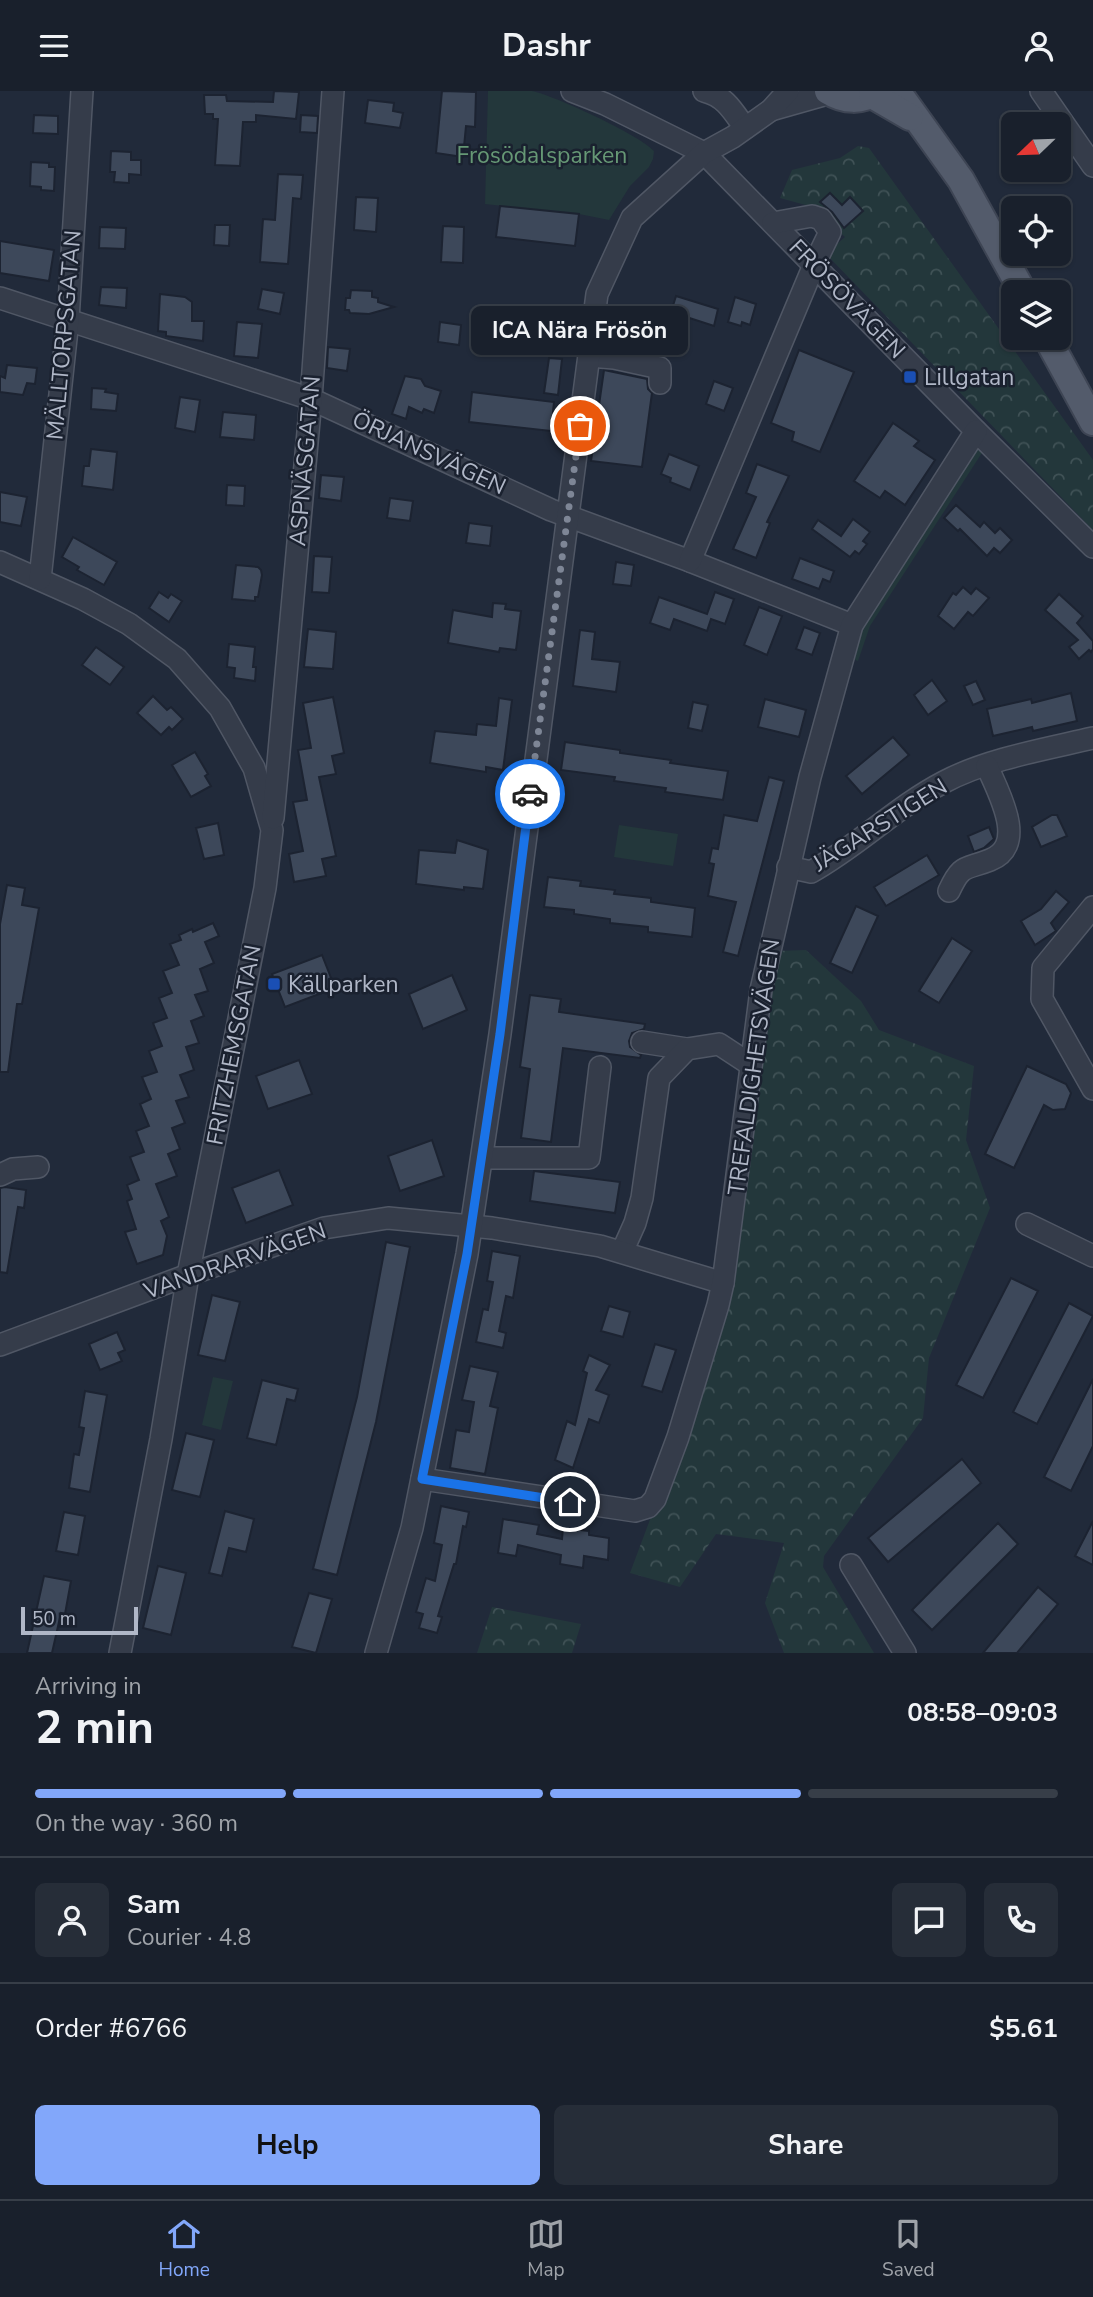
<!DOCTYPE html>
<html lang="en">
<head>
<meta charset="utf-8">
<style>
  :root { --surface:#19202c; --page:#262d38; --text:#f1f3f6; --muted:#9fa3a9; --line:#373e48; --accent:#82a7fa }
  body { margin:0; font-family:"Nunito Sans",sans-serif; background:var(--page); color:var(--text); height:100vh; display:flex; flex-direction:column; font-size:26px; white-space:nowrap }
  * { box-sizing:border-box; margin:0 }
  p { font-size:23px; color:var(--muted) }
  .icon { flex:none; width:38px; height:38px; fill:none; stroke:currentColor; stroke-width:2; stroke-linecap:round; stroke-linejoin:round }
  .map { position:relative; height:1562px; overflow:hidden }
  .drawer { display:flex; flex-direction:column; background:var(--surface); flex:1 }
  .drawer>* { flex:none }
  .needle { width:46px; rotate:247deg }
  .tools { position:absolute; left:1001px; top:21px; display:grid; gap:14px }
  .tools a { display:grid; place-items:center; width:70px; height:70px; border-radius:10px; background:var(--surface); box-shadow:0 2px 5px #0004,0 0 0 2px var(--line); font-size:35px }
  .scale { position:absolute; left:21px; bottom:18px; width:117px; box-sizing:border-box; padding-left:7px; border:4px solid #b0b7c7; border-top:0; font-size:19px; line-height:24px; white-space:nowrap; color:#b0b7c7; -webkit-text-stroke:5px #1a212f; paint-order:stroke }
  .pin { position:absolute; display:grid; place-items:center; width:60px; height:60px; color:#fff; margin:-30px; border:4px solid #fff; border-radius:50%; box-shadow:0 2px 7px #0007 }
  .courier { position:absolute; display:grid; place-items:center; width:70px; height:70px; margin:-35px; border:5px solid #1a73e8; border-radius:50%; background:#fff; color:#222; box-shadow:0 2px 9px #0007 }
  .bubble { position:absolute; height:49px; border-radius:10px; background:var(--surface); box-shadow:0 2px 5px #0004,0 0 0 2px var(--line); font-size:23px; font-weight:700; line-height:49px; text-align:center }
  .headline em { font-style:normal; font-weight:700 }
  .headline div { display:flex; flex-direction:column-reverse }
  .headline { display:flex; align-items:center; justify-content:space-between; height:119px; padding:0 35px }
  h1 { font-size:46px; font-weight:700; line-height:52px }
  .bar { display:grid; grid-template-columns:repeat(4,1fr); gap:10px 7px; align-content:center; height:84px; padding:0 35px }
  .bar i { height:9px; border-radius:5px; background:var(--line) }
  .bar .selected { background:var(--accent) }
  .bar p { grid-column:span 4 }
  .line { display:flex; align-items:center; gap:18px; padding:0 35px; border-top:2px solid var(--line) }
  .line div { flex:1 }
  .round { display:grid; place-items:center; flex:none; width:74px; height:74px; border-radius:10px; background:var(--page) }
  .button { display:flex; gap:14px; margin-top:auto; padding:14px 35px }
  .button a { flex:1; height:80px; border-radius:10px; background:var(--accent); color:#111; font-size:28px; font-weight:700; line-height:80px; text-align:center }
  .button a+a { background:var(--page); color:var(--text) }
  header { display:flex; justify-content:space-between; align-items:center; height:91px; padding:0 35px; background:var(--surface); font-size:32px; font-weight:700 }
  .tab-bar { display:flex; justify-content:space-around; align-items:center; height:98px; border-top:2px solid var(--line); background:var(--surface); font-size:19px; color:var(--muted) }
  .tab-bar a { display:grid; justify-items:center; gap:4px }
  .tab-bar .selected { color:var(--accent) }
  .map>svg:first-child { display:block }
  .green { fill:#23373b }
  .forest { fill:url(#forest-crowns) }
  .building { fill:#3d485a; stroke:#1c2331; stroke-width:2 }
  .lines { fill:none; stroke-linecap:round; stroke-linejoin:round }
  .minor-casing { stroke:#505765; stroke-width:24 }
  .major-casing { stroke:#3e4554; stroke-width:30 }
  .minor { stroke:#353c4a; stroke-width:21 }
  .major { stroke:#535b6b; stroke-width:26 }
  .done { stroke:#7e8696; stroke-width:7; stroke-dasharray:0 12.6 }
  .route { stroke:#1a73e8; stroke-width:9 }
  .transit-dot { fill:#1a4fb4; stroke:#1a212f; stroke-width:2.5 }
  .labels { text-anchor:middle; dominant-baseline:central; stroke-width:5; stroke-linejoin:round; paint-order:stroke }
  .park-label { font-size:23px; fill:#669875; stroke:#1a212f }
  .street-label { font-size:23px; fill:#b0b7c7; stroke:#1a212f }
  .poi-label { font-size:23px; fill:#b0b7c7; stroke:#1a212f; text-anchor:start }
</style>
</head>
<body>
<header><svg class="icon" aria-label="menu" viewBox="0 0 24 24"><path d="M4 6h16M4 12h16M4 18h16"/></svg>Dashr<svg class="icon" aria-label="person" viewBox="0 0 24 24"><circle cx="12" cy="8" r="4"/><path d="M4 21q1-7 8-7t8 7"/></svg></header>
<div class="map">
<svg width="1093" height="1562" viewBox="0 0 1093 1562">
  <defs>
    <pattern id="forest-crowns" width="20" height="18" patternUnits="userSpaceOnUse" patternTransform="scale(1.75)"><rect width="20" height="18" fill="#23373b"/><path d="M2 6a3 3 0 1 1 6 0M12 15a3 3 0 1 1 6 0" fill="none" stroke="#405256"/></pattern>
  </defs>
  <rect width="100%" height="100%" fill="#212a3a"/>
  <g class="green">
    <path d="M488,0C502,0 518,0 532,0C553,4 640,44 654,60L653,68L649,76L630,95L609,129L579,123L485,113Z"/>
    <polygon points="976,340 989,351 870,535 858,570 844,565"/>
    <polygon points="619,734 678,743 673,775 614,766"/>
    <polygon points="213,1286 233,1290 221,1339 202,1334"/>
  </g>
  <g class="forest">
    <polygon points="858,55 869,57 1093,369 1093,439 826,163 845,146 813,116 780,107 792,79 840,67"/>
    <polygon points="806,859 861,910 879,939 974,975 966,1049 990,1117 929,1267 923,1327 824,1465 823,1476 874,1562 784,1562 765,1512 784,1452 716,1443 680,1496 630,1482 679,1351 723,1214 776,860"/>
    <polygon points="492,1516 581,1533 572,1562 477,1562"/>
  </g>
  <g class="building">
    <polygon points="274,0 299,1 296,28 256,24 256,31 243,31 240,75 215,74 218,28 213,28 213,23 205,23 204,4 226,4 227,10 273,11"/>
    <polygon points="442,0 476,1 475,36 466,35 463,66 436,62"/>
    <polygon points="368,9 394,12 393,20 403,22 400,37 365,32"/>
    <polygon points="34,24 58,25 58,43 33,42"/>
    <polygon points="301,24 318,25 317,42 300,41"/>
    <polygon points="111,60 131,61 131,69 141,69 141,84 129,83 129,92 114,91 115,81 110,81"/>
    <polygon points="31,71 49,72 49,76 55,76 54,100 41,99 41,96 30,95"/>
    <polygon points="278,83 303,84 301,108 293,107 288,173 260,171 263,128 275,129"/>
    <polygon points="830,102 842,114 850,106 863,120 844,137 832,121 820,111"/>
    <polygon points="356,106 378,107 376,141 354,139"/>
    <polygon points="500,115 579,123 575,155 496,146"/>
    <polygon points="215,134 230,134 229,155 214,154"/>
    <polygon points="443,135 464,136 463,172 441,171"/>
    <polygon points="100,136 126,137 125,158 99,157"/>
    <polygon points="0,150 54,159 49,190 0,182"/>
    <polygon points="101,196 127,197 126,217 99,214"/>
    <polygon points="262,198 284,202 280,223 258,218"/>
    <polygon points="351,199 372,200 372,206 378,207 378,211 394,216 369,223 350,222 349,219 345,219 346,207 350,207"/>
    <polygon points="160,203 185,206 192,211 192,230 204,230 203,250 166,245 166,241 158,240"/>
    <polygon points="676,205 718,218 714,235 671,221"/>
    <polygon points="735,206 756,213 750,234 742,231 741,235 728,231"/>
    <polygon points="484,217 564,228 560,256 480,245"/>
    <polygon points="647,220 669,223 666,243 644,241"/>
    <polygon points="237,231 262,233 258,267 234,265"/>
    <polygon points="440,231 461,234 459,254 438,251"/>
    <polygon points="328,256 350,258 347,280 327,277"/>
    <polygon points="799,259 854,281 820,361 792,350 794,341 771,332"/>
    <polygon points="549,267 562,268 558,304 544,302"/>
    <polygon points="7,274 37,277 35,293 27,292 23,304 0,301 0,285 5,287"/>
    <polygon points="604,279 647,288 648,298 652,302 642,376 591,370"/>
    <polygon points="405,285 421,288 425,295 441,300 434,322 424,318 422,322 409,316 406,328 392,323"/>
    <polygon points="714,290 733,297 724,320 706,313"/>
    <polygon points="92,297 106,298 105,301 118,303 116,320 91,318"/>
    <polygon points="472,301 554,311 551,340 469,331"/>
    <polygon points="180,306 200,309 195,341 175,337"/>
    <polygon points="223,321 256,324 254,349 220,346"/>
    <polygon points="893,332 919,350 914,355 935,369 905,414 885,400 880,407 854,390"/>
    <polygon points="91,358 117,361 113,399 82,395 84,375 89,375"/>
    <polygon points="669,363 699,375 690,399 670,391 671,387 661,383"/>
    <polygon points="757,373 789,385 767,431 770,432 756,467 733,458 756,406 746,402"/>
    <polygon points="321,384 344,386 341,410 319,407"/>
    <polygon points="227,394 245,395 244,415 226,414"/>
    <polygon points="0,401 27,406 21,435 0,431"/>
    <polygon points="390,407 413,410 410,430 387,427"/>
    <polygon points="956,414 980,436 984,431 995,442 1000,437 1012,449 1000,462 994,457 987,465 960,438 958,440 944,427"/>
    <polygon points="853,428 870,441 863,450 867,453 859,463 855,460 850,466 812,438 818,429 841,445"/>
    <polygon points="469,432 492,435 490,455 466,452"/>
    <polygon points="73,446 117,471 104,494 77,479 79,476 62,466"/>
    <polygon points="314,465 332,466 329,502 312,501"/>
    <polygon points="800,467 834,480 830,491 823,488 819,498 792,488"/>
    <polygon points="616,471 634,474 631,495 613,493"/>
    <polygon points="236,474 258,476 261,479 262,484 258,506 255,506 255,510 232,508"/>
    <polygon points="963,496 971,503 976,497 989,507 973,525 968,521 954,538 938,525 953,502 956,504"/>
    <polygon points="159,501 168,507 171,503 182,510 169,531 149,517"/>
    <polygon points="715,501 734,508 725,533 711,528 707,540 674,528 670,539 650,532 659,506 707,523"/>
    <polygon points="1059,503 1083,525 1077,532 1093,550 1093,558 1091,561 1089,559 1079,568 1069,556 1078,549 1045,519"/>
    <polygon points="493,512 506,513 505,518 521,520 516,559 500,557 499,561 448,552 453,519 492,526"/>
    <polygon points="759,516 782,525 767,564 744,554"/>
    <polygon points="804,536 820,542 812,564 796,558"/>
    <polygon points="308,538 336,541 333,578 304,576"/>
    <polygon points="580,539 595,541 592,568 620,571 616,601 573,595"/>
    <polygon points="229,553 255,556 253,576 256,576 255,590 234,587 235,577 227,576"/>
    <polygon points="96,556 124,576 110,594 82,574"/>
    <polygon points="932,589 947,610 928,624 914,604"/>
    <polygon points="976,590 985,609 973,614 964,595"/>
    <polygon points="1071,602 1077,630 1033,640 1032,636 993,645 987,618 1031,608 1032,612"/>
    <polygon points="153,605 167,619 171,616 183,628 172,639 169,636 161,644 137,622"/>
    <polygon points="333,606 344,662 332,665 336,683 319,686 336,765 322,768 326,785 294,791 289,763 303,760 293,711 307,709 298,659 311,657 303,612"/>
    <polygon points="499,607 512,609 503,679 486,676 486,681 430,672 435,640 476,644 477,633 496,635"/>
    <polygon points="765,608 806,619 799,646 758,636"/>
    <polygon points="693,611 708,614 702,640 688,637"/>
    <polygon points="893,646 909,664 862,703 846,685"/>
    <polygon points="565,651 620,659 620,662 671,669 670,672 728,680 723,709 665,701 666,697 614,690 615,686 561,679"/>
    <polygon points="195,661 208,683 205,685 211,695 191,706 172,674"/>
    <polygon points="769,686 784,690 738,865 723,861 736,811 708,805 714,773 709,772 712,757 718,758 724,724 757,730"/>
    <polygon points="1052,724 1057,724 1067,745 1041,756 1032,736"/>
    <polygon points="218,732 224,764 204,768 196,737"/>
    <polygon points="989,736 994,748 984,757 974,761 968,745"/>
    <polygon points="457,749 488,759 483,798 464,796 464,799 416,793 419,759 455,762"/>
    <polygon points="927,764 939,784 886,815 874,796"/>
    <polygon points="548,786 581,790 580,795 615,799 614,803 651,807 651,811 695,817 692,846 648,841 648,836 610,832 610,828 574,823 574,819 544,816"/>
    <polygon points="7,794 25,797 22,814 39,817 22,913 17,913 8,981 0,981 0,833"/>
    <polygon points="1056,800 1069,811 1051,832 1056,840 1035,854 1021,830 1041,818"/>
    <polygon points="856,815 878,825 852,882 830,872"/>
    <polygon points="213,832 219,845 205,851 214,872 200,878 208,900 195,904 204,925 191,930 199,952 186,956 194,979 180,984 189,1006 176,1010 185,1032 172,1037 180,1058 168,1063 177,1085 156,1093 169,1126 161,1130 167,1145 163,1164 137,1173 125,1141 136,1138 127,1110 132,1108 127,1094 139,1089 130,1066 144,1061 136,1040 149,1035 140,1013 151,1008 142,986 157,981 149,960 162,955 153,932 167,927 159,907 172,902 163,880 179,874 170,853 181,849 179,844 192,838 193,841"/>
    <polygon points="952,847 972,860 939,912 919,900"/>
    <polygon points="322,864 335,897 285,916 272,883"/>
    <polygon points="452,884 467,919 423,938 409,903"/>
    <polygon points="530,904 561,908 559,921 645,933 644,938 632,942 629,950 630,956 641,964 640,967 563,957 551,1051 521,1047 530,978 520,976"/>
    <polygon points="299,969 312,1003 268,1018 256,985"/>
    <polygon points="1027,975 1066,993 1071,1002 1065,1018 1053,1019 1044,1014 1014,1077 985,1063"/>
    <polygon points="432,1049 444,1085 400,1100 388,1065"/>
    <polygon points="279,1079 293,1114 246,1132 232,1097"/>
    <polygon points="534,1080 620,1091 615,1122 530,1110"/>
    <polygon points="5,1096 26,1099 24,1117 18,1116 7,1182 0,1181 0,1097"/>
    <polygon points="386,1151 410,1156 376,1331 337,1484 313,1478 357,1306"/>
    <polygon points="492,1160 520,1165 513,1207 506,1205 499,1240 506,1242 503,1257 476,1251 483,1218 488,1219 493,1191 487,1190"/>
    <polygon points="1011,1187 1038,1200 983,1307 956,1294"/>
    <polygon points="212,1204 240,1211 225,1270 198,1264"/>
    <polygon points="1069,1212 1093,1225 1037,1333 1013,1321"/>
    <polygon points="609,1215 630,1221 623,1246 601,1240"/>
    <polygon points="117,1241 125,1259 118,1262 122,1270 100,1279 89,1253"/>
    <polygon points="655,1253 676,1259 662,1301 642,1295"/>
    <polygon points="589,1264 610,1274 596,1299 609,1304 599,1332 589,1328 573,1377 555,1369 567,1330 575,1334 587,1282 583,1280"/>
    <polygon points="470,1275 498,1281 490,1315 498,1317 485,1383 450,1377 456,1339 469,1341 474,1311 462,1309"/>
    <polygon points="1093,1288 1093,1355 1071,1400 1044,1386"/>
    <polygon points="262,1289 298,1298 295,1310 287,1308 276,1354 247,1347"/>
    <polygon points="85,1300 107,1304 90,1401 69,1397 74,1363 79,1364 84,1337 79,1336"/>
    <polygon points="186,1342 214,1349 200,1406 172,1399"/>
    <polygon points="962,1368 981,1392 888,1471 868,1447"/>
    <polygon points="441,1415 469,1421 466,1436 463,1435 456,1473 454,1473 438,1525 442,1526 437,1542 419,1537 423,1523 416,1521 426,1487 435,1490 442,1454 434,1452"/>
    <polygon points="225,1420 254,1428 246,1461 229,1457 222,1485 209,1482"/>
    <polygon points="64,1421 85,1425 78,1464 56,1460"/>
    <polygon points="503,1428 539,1434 537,1443 562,1448 563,1437 589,1440 589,1444 609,1447 608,1469 584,1465 583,1477 560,1473 561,1464 518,1454 516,1465 498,1462"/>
    <polygon points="1093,1430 1093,1474 1075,1465"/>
    <polygon points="998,1432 1018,1453 932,1539 912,1519"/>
    <polygon points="158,1475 186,1482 171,1544 143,1537"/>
    <polygon points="44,1485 71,1490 65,1523 61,1522 52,1562 27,1562"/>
    <polygon points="1038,1496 1058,1513 1017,1562 983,1562"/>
    <polygon points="309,1502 332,1508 316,1562 292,1556"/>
  </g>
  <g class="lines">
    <defs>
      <g id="minor">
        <polyline points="572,0 605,13 704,62 976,340 1093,456"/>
        <path d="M704,0C725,5 733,20 745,37"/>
        <polyline points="1041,0 1093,75"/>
        <polyline points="771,19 831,2"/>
        <polyline points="0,207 311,308 551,419 690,470 852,534"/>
        <polyline points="589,265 614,267 660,277 660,292"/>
        <polyline points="690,470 814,174 830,141 821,128 812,125 773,132"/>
        <polyline points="0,471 83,508 129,533 177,568 220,617 254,677 272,739 265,797 188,1184 161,1348 120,1562"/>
        <polyline points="40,488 68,229 82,0"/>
        <polyline points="273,727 311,308 333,0"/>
        <path d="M788,776L811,781C858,755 896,716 944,691C987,668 1046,658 1093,647"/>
        <path d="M949,800C962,772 965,779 990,769C1029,754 997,699 987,675"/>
        <polyline points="1093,816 1043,877 1042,908 1093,998"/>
        <polyline points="642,951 687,958"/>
        <polyline points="482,1067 589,1067 600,976"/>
        <polyline points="0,1084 13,1078 38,1076"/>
        <polyline points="1027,1133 1093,1165"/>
        <polyline points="622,1161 635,1132 642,1107 659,987 687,958 719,953 751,974"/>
        <polyline points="0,1254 188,1184 324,1137 388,1127 492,1137 600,1155 723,1192"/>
        <polyline points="422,1388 635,1420 648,1416 655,1408 678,1346 718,1214 723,1192 761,899 810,686 852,534 976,340"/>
        <polyline points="851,1474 905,1562"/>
        <polyline points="376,1562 412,1437 467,1163 500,943 597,203 632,127 704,62 733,46 771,19 788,0"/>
      </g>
      <g id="major">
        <path d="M828,0C844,10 862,11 877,0"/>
        <polyline points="897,0 961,89 1023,201"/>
        <polyline points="872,4 910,26"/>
        <polyline points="1047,247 1093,331"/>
      </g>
    </defs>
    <use href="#minor" class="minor-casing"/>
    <use href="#major" class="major-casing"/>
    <use href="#minor" class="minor"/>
    <use href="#major" class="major"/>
  </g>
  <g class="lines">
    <polyline class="done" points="530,703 580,335"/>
    <polyline class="route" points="530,703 500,943 467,1163 422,1388 570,1411"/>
  </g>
  <g class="transit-dot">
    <rect x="903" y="279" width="14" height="14" rx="3.5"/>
    <rect x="267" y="886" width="14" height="14" rx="3.5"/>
  </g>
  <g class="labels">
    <g class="park-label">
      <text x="542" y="64">Frösödalsparken</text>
    </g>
    <g class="street-label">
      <text transform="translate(847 208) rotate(46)">FRÖSÖVÄGEN</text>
      <text transform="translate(64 244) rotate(-85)">MÄLLTORPSGATAN</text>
      <text transform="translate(429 362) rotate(25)">ÖRJANSVÄGEN</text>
      <text transform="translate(305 370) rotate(-85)">ASPNÄSGATAN</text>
      <text transform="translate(880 734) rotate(-32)">JÄGARSTIGEN</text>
      <text transform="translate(234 954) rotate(-79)">FRITZHEMSGATAN</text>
      <text transform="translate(754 976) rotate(-82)">TREFALDIGHETSVÄGEN</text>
      <text transform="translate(235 1170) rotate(-19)">VANDRARVÄGEN</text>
    </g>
    <g class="poi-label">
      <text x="924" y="286">Lillgatan</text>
      <text x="288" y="893">Källparken</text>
    </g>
  </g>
</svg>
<div class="tools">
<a><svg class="needle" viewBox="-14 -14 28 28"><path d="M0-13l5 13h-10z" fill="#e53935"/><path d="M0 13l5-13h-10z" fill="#9fa3a9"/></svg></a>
<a><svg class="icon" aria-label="locate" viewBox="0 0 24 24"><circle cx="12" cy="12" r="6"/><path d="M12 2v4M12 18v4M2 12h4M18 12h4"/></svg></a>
<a><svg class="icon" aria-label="layers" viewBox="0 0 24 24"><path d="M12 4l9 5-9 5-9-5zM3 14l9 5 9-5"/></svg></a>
</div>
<div class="scale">50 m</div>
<div class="pin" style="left:580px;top:335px;background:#ea580c"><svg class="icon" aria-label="bag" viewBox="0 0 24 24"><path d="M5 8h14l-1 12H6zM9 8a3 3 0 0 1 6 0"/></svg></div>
<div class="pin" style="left:570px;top:1411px;background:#1f2937"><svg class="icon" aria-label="home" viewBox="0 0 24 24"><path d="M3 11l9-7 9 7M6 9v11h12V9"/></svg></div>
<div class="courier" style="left:530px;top:703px"><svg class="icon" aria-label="car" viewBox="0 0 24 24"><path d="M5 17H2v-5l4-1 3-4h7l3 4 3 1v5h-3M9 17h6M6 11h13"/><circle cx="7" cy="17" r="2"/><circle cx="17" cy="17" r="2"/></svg></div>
<div class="bubble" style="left:471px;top:215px;width:217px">ICA Nära Frösön</div>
</div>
<section class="drawer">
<div class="headline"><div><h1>2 min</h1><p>Arriving in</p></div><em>08:58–09:03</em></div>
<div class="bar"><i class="selected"></i><i class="selected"></i><i class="selected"></i><i></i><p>On the way · 360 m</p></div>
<div class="line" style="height:126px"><a class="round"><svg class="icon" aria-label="person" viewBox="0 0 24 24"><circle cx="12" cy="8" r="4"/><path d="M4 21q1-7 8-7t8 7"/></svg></a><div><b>Sam</b><p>Courier · 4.8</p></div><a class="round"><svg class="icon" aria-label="chat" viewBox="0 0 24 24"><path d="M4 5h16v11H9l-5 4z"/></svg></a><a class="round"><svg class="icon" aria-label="phone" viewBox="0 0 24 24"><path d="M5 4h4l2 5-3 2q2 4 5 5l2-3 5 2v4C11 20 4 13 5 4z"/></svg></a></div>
<div class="line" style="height:91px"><div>Order #6766</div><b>$5.61</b></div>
<div class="button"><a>Help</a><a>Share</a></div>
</section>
<nav class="tab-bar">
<a class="selected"><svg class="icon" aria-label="home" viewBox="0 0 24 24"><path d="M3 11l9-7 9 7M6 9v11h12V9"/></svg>Home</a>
<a><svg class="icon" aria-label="map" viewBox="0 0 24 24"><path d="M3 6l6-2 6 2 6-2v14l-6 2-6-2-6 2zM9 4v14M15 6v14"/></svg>Map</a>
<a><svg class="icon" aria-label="saved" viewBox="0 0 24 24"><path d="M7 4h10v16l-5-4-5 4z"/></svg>Saved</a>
</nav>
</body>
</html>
